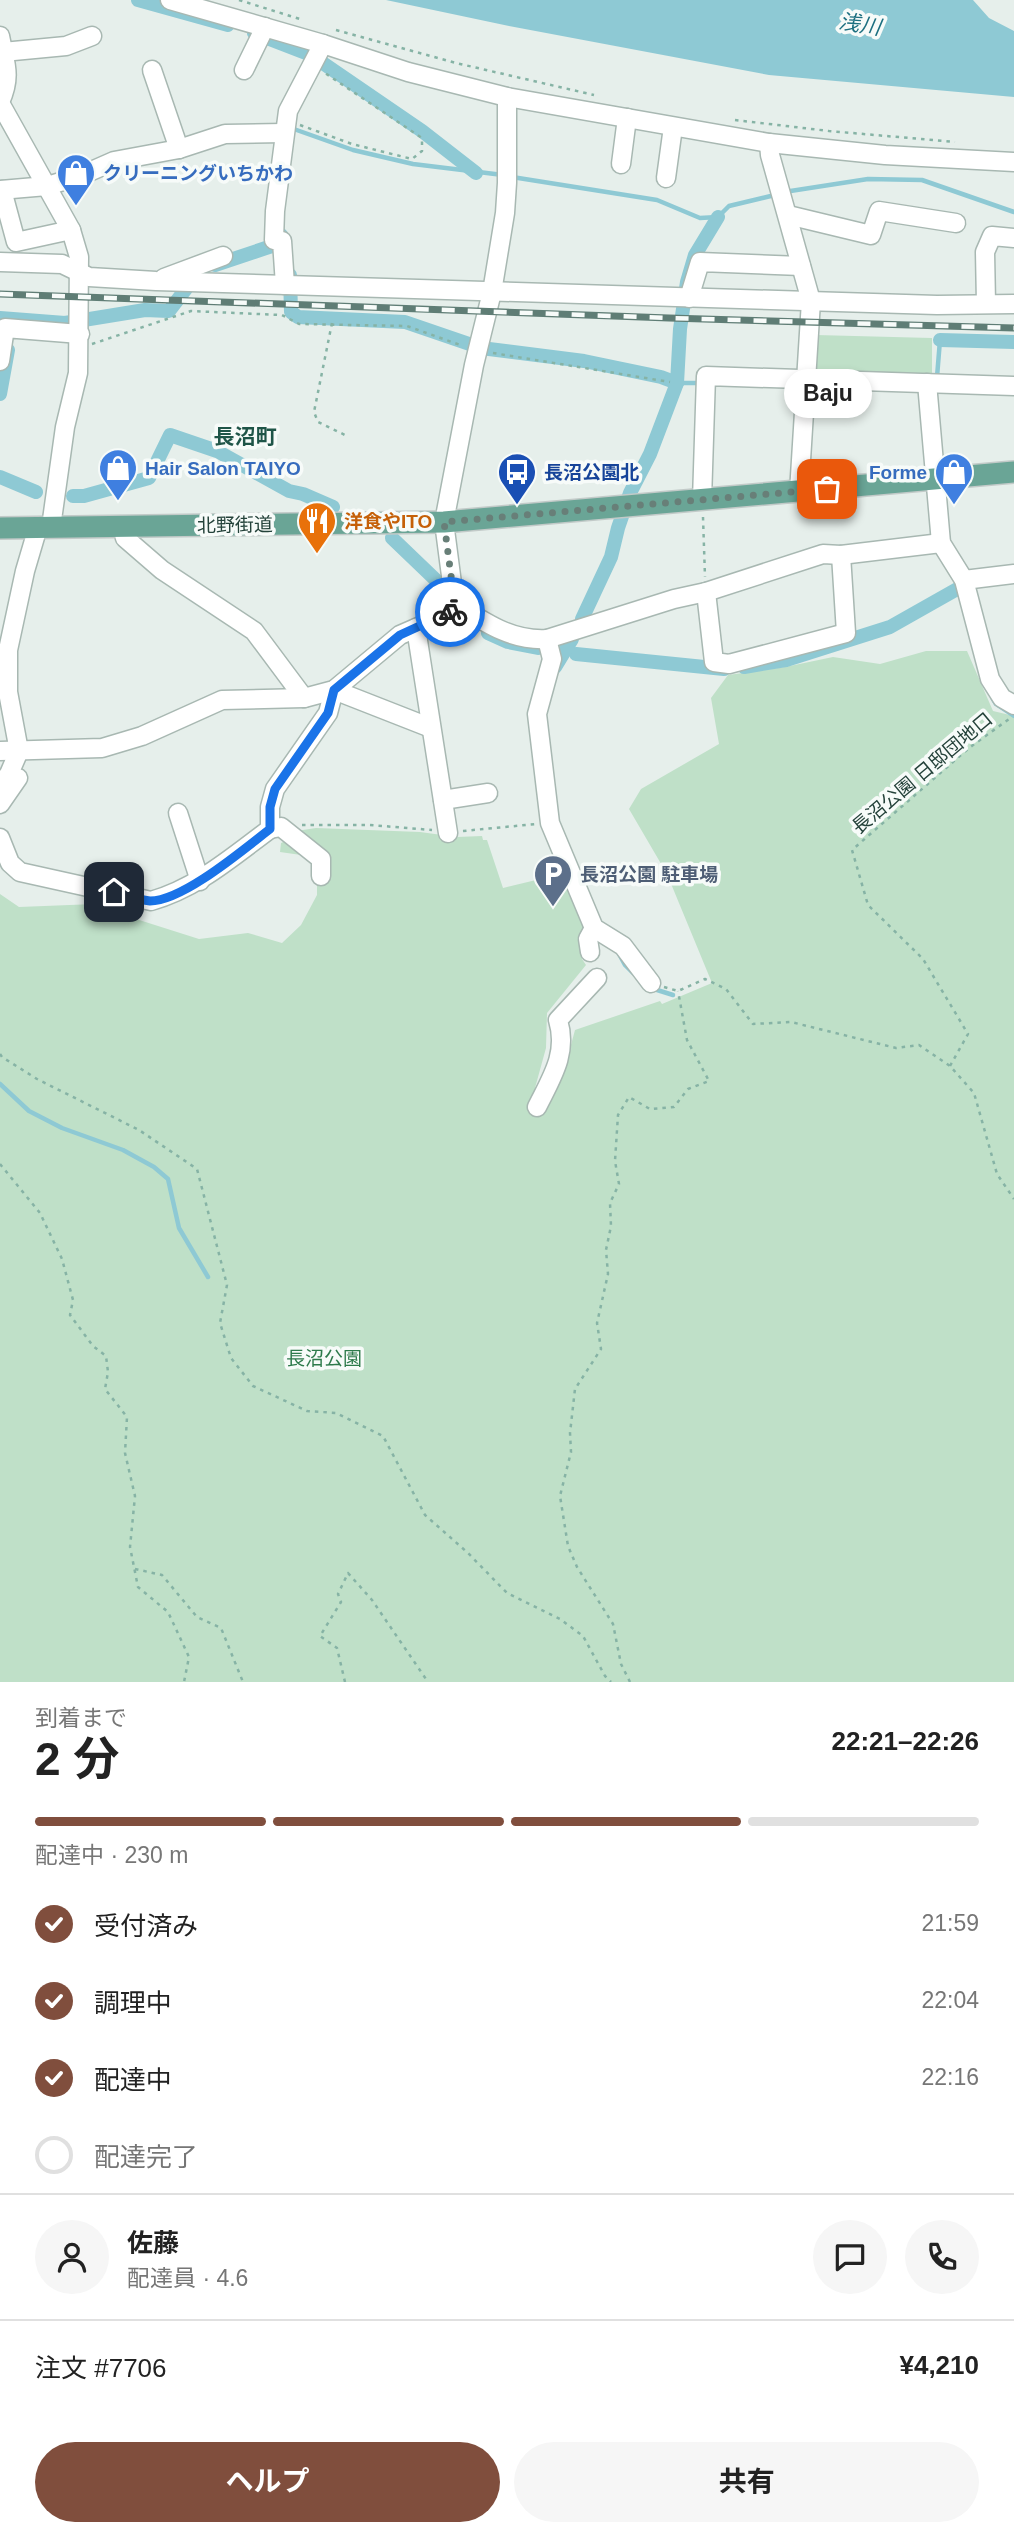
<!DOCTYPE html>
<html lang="ja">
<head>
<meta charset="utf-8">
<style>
  :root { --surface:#fff; --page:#f6f6f6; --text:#222; --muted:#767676; --line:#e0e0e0; --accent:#804e3d }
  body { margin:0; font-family:Arial,"Noto Sans JP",sans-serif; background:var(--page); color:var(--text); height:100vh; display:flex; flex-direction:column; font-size:26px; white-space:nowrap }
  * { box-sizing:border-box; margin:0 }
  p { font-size:23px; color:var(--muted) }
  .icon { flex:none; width:38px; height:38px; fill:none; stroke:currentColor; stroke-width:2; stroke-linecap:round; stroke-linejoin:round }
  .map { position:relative; height:1682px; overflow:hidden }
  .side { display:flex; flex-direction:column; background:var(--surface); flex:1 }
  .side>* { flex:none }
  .pin { position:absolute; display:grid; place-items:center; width:60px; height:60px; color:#fff; margin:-30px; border-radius:14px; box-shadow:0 4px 10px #0006 }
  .courier { position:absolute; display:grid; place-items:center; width:70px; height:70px; margin:-35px; border:5px solid #1a73e8; border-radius:50%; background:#fff; color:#222; box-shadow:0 2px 9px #0007 }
  .bubble { position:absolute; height:49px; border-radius:24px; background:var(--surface); box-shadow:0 4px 10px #0003; font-size:23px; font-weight:700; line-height:49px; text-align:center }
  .head em { font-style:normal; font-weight:700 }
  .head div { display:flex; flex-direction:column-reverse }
  .head { display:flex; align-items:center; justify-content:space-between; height:119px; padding:0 35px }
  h1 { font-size:46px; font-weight:700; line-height:52px }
  .bar { display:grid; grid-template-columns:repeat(4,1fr); gap:10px 7px; align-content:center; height:84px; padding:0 35px }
  .bar i { height:9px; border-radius:5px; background:var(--line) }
  .bar .on { background:var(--accent) }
  .bar p { grid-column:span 4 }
  .line { display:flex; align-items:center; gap:18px; padding:0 35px; border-top:2px solid var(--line) }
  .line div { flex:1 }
  .round { display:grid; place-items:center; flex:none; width:74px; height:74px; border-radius:37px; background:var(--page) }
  ol { padding:0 35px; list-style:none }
  li { display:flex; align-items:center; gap:21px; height:77px }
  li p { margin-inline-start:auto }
  li .icon { padding:7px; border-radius:50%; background:var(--accent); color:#fff; stroke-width:4 }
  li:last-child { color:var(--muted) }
  li i { width:38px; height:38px; border:4px solid var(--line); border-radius:50% }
  .primary-button { display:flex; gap:14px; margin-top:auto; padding:14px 35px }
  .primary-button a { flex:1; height:80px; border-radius:42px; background:var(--accent); color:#fff; font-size:28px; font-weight:700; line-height:80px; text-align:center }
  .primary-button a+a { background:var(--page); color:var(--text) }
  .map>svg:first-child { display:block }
  .green { fill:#bfe0c8 }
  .water { fill:#8ec9d4 }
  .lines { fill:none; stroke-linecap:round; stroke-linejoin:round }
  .stream { stroke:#8ec9d4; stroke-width:4.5 }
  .canal { stroke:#8ec9d4; stroke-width:14 }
  .minor-casing { stroke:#a8b8b2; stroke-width:21 }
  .major-casing { stroke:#c2cac8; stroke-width:24 }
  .path { stroke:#86b3a5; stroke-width:2.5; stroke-dasharray:3.5 5; stroke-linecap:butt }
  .minor { stroke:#fff; stroke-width:18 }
  .major { stroke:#6aa596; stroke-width:21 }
  .rail-casing { stroke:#5f7d75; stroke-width:7 }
  .rail { stroke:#f7fbf9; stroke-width:4.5; stroke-dasharray:13; stroke-linecap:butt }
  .done { stroke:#687f78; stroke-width:7; stroke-dasharray:0 12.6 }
  .route { stroke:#1a73e8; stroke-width:9 }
  .labels { text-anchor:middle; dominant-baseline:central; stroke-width:7; stroke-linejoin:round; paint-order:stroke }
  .shop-label { font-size:19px; font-weight:bold; fill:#366cbe; stroke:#f7fbf9; text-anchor:start }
  .transit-label { font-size:19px; font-weight:bold; fill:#164399; stroke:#f7fbf9; text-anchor:start }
  .food-label { font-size:19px; font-weight:bold; fill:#c56008; stroke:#f7fbf9; text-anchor:start }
  .street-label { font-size:19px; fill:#24423a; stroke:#f7fbf9 }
  .service-label { font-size:19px; font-weight:bold; fill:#4e5e75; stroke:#f7fbf9; text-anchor:start }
  .park-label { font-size:19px; fill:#2d7a4b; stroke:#f7fbf9 }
  .water-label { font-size:21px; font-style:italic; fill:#1c6f80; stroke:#f7fbf9 }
  .neighbourhood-label { font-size:21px; font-weight:bold; fill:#1f5548; stroke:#f7fbf9 }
</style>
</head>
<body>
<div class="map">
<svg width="1014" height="1682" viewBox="0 0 1014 1682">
  <rect width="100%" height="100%" fill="#e6efeb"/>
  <g class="green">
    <polygon points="816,335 932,338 932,376 815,373"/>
    <polygon points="926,651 967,651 993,711 1014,716 1014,1682 0,1682 0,894 19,907 95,904 114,912 199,939 248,933 282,943 301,925 317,895 317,868 301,855 280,852 281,843 296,836 290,832 316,828 420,832 457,837 482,836 483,840 487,840 503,888 561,874 589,930 583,937 582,959 586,965 547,1013 546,1048 535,1088 549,1104 568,1056 575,1030 660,1001 662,1004 712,983 667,874 629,809 641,789 719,744 711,698 728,675 785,667 833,657 880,664"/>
  </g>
  <polygon class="water" points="386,0 973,0 989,18 1014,31 1014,97 769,75 509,26"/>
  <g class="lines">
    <g class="stream">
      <polyline points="291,128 353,150 413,164 503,175"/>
      <polyline points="512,177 657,200 700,218 718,217 729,206 775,195"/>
      <polyline points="784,192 868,179 922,180 1014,212"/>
      <polyline points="937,377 940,340"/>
      <polyline points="677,383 701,383"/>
      <polyline points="993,699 996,704 1014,716"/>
      <polyline points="618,952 625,965 633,973"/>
      <polyline points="654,989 673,995"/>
      <polyline points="0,1084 29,1111 62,1128 123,1150 154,1167 168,1179 179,1228 208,1277"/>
    </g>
    <g class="canal">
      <polyline points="138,0 228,25"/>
      <polyline points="254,33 311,55 422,131 476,173"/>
      <polyline points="215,265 272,246 281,235"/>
      <polyline points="290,275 291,312 298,317 405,322 481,348 584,361 661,377 677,383"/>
      <polyline points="0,318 65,323 145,310 169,311 195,277"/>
      <polyline points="940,340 1014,342"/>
      <polyline points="0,394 8,350"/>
      <polyline points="0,477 36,492"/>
      <polyline points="73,496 84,496 149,478 170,435 217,451 289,491 303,494 333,507"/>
      <polyline points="392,538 441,585 443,600"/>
      <polyline points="582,619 611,557 618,528 630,493 650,454 677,383 680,329 687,282 695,255 718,217"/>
      <polyline points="488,633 508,642 538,648"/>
      <polyline points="576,654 724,669"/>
      <polyline points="555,667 572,639"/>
      <polyline points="744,667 786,660 890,627 959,588"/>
    </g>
    <defs>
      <g id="minor">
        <polyline points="170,0 323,44 408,72 507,97 769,143 885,155 1014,162"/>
        <path d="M0,36C5,63 12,76 0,102"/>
        <polyline points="3,52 66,46 92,36"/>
        <polyline points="152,70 179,149"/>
        <polyline points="244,70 265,27"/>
        <polyline points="0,103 71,230 79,257 78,373 65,427 51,527"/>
        <polyline points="769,143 770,155 811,301 799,492"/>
        <polyline points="621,164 627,118"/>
        <polyline points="666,178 673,127"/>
        <polyline points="0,190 47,186 80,176 114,161 179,149 225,134 284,133"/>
        <polyline points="2,190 16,242 71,230"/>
        <polyline points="788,215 871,235 879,211 956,223"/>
        <polyline points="0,262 62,264 89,277 156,281 937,305 1014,304"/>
        <polyline points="164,278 223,256"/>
        <polyline points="285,285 282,241 274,240 275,211 288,111 323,44"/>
        <polyline points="689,298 700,262 801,266"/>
        <polyline points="986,303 985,252 992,236 1014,238"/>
        <polyline points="0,361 5,328 80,334"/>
        <polyline points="927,383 941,543 964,580 990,679 1002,698 1014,705"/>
        <polyline points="702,500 706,376 1014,386"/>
        <polyline points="122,526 125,538 162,570 254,631 304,698"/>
        <polyline points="964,580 1014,574"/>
        <polyline points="706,592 714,662 729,664 846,633 841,555"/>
        <polyline points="453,611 453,591 444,522 474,365 492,292 505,213 507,183 507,97"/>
        <polyline points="416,628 448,833"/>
        <polyline points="547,639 552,659 537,714 550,823 594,928 623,946 651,983"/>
        <polyline points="334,690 431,728"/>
        <path d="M0,751L102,748L142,736L222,700L304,698L334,690L400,635L462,608C489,625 514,641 547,639L674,599L706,592L823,554L841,555L941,543"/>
        <polyline points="0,786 9,774 19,751 8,692 8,650 25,571 38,527"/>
        <polyline points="443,800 488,793"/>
        <polyline points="0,804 18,778"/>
        <polyline points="178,813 200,881"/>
        <polyline points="270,829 281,827 321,859 321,876"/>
        <path d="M0,838L10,863L20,872L151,901C197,888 232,857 270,829V807L275,789L328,713L334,690"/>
        <polyline points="590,952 588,939 594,928"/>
        <path d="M537,1107C552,1077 568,1053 558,1020L597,978"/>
      </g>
      <polyline id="major" points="0,528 444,522 1014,472"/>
    </defs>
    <use href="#minor" class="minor-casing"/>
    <use href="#major" class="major-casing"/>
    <g class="path">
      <polyline points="239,0 303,20"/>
      <polyline points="336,30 456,63 594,95"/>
      <polyline points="735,120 829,131 955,142"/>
      <polyline points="300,125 352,144 412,159 422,151 422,138 325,73"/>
      <polyline points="332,323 314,412 318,422 345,435"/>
      <polyline points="92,344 191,311 282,315 299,324 407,326 463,346"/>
      <polyline points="493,353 670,382"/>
      <polyline points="703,517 705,577"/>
      <polyline points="302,825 370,825 432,830"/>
      <polyline points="463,831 536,824"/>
      <polyline points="664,987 678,991 705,979 726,989 753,1024 791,1022 896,1048 919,1045 950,1066 974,1093 997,1174 1014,1199"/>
      <polyline points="0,1054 2,1057 37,1079 139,1130 197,1169 227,1285 220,1323 231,1358 253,1386 307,1411 336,1413 383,1436 425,1515 468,1553 507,1593 560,1619 583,1636 605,1676 611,1682"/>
      <polyline points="950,1066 968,1034 923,959 868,905 852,850 969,748 1009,719"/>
      <polyline points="0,1164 40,1213 62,1259 73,1300 70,1315 93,1346 106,1356 108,1372 105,1389 127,1417 125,1453 135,1496 130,1547 138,1587 168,1612 189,1657 184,1682"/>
      <polyline points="135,1569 162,1575 197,1617 221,1628 243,1682"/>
      <polyline points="345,1682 337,1648 320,1636 341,1602 338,1594 348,1573 372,1600 428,1682"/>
      <polyline points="630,1682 621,1664 613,1624 577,1567 568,1546 560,1496 571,1452 570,1433 575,1389 601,1349 597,1323 608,1274 606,1250 611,1226 610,1203 619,1184 615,1161 618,1115 629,1097 650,1109 674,1107 688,1089 709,1081 687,1040 678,991"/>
    </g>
    <use href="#minor" class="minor"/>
    <use href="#major" class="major"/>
    <defs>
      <polyline id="rail" points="0,294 669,318 1014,328"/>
    </defs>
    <use href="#rail" class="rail-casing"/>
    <use href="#rail" class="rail"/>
  </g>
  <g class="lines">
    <polyline class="done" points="450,612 453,611 453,591 444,522 827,489"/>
    <path class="route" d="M114,892C125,895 139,900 150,901C183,901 244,849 270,829V807L275,789L328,713L334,690L400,635L450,612"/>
  </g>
  <defs>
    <symbol id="shop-pin" viewBox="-11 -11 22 30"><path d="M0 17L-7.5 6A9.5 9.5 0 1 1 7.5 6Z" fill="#3f7fe0" stroke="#f7fbf9"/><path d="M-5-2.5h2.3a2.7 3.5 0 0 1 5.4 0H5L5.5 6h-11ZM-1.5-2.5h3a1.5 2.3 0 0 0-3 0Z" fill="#fff"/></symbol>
    <symbol id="bus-pin" viewBox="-11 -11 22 30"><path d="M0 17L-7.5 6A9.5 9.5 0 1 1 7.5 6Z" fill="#1a4fb4" stroke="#f7fbf9"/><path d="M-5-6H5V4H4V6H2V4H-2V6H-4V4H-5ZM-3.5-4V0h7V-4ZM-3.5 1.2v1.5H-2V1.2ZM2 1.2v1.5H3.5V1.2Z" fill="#fff"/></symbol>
    <symbol id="restaurant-pin" viewBox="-11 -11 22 30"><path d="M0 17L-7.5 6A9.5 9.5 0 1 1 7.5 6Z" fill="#e8710a" stroke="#f7fbf9"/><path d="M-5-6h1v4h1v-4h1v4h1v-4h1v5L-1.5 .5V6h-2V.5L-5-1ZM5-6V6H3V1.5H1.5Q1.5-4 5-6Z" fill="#fff"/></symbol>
    <symbol id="parking-pin" viewBox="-11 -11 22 30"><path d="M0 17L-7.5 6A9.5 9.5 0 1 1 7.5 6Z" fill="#5c6f8a" stroke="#f7fbf9"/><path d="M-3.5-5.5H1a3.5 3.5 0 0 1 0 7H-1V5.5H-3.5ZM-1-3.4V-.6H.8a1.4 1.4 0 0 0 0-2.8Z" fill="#fff"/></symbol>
  </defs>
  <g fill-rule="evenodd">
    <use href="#shop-pin" x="54" y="151" width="44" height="60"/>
    <use href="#shop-pin" x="96" y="446" width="44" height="60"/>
    <use href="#bus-pin" x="495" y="450" width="44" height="60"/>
    <use href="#shop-pin" x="932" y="450" width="44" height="60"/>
    <use href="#restaurant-pin" x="295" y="499" width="44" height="60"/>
    <use href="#parking-pin" x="531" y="852" width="44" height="60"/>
  </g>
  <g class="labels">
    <g class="shop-label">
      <text x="103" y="173">クリーニングいちかわ</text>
      <text x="145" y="468">Hair Salon TAIYO</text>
      <text x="927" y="472" text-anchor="end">Forme</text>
    </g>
    <g class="transit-label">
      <text x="544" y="472">長沼公園北</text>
    </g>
    <g class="food-label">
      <text x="344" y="521">洋食やITO</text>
    </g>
    <g class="street-label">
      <text transform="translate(235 525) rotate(-1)">北野街道</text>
      <text transform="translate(922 773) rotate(-40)">長沼公園 日邸団地口</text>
    </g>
    <g class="service-label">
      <text x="580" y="874">長沼公園 駐車場</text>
    </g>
    <g class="park-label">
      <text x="324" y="1358">長沼公園</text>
    </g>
    <g class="water-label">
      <text transform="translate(860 24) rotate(9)">浅川</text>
    </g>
    <g class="neighbourhood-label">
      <text x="245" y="436">長沼町</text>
    </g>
  </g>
</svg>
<div class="pin" style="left:827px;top:489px;background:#ea580c"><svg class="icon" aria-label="bag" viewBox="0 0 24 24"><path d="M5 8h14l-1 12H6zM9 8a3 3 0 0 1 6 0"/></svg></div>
<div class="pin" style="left:114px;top:892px;background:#1f2937"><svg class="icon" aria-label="home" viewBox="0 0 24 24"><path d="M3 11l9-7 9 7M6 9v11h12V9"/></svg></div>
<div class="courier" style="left:450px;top:612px"><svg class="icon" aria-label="bike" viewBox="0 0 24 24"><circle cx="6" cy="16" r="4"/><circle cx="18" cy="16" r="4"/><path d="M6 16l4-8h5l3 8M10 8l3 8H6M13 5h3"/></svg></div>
<div class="bubble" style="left:784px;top:369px;width:88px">Baju</div>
</div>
<section class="side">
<div class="head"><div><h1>2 分</h1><p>到着まで</p></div><em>22:21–22:26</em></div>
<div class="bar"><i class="on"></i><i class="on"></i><i class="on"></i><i></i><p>配達中 · 230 m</p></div>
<ol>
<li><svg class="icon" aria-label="check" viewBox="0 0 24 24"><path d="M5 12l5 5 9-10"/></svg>受付済み<p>21:59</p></li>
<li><svg class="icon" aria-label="check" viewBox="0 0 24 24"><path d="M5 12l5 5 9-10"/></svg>調理中<p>22:04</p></li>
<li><svg class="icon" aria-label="check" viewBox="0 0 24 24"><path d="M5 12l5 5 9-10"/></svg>配達中<p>22:16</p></li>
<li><i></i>配達完了</li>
</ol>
<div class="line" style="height:126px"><a class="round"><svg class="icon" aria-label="person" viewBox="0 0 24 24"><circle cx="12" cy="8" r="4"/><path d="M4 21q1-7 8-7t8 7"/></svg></a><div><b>佐藤</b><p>配達員 · 4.6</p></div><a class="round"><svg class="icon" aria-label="chat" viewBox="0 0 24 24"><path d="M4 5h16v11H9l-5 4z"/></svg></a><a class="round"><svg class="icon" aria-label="phone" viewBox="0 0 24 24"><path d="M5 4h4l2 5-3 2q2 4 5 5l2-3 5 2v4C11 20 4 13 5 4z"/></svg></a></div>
<div class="line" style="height:91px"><div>注文 #7706</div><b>¥4,210</b></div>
<div class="primary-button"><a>ヘルプ</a><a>共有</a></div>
</section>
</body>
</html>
